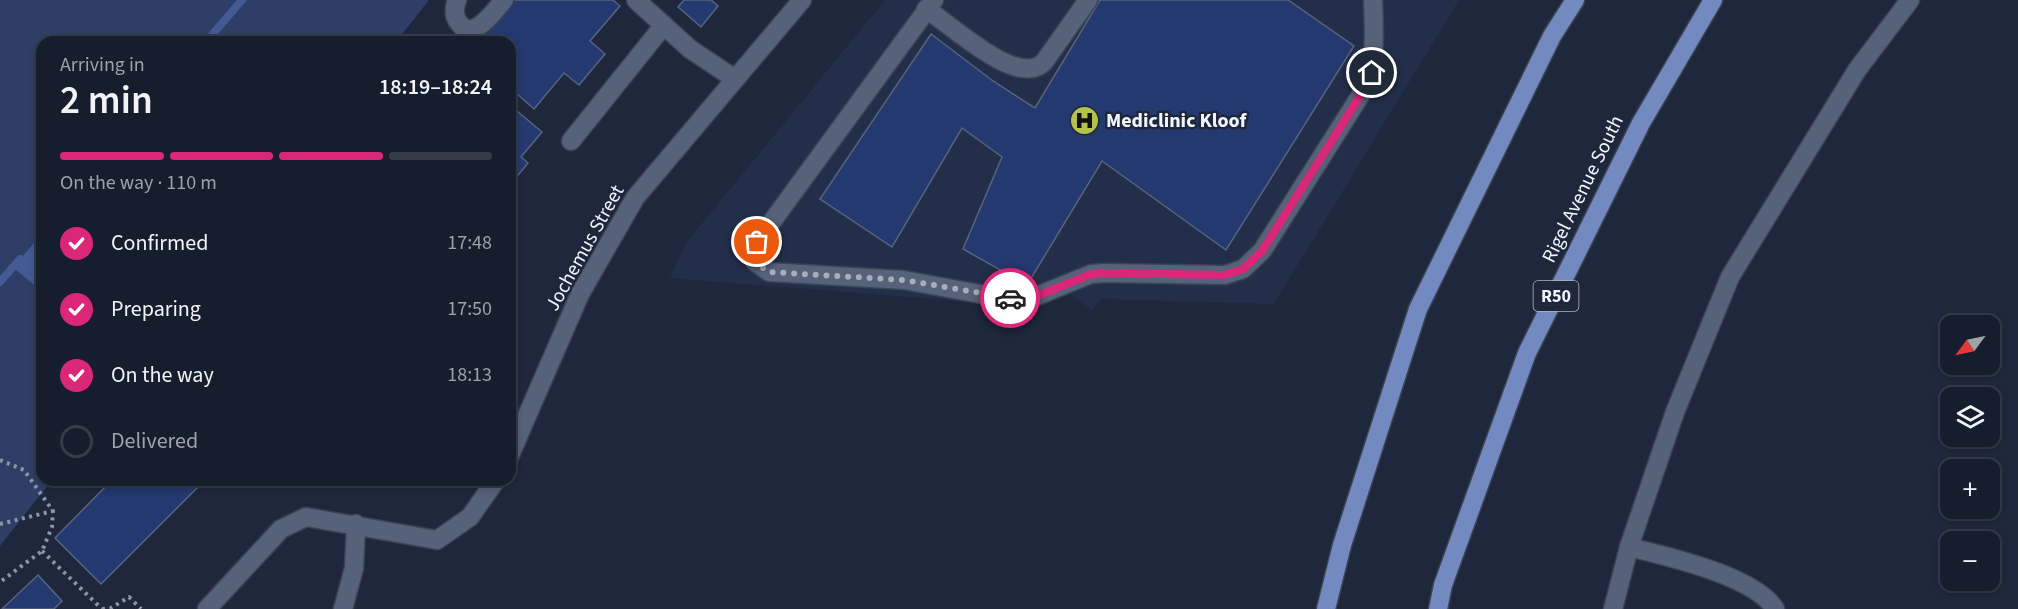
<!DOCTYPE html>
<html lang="en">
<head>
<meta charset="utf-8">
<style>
  :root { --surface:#161d2d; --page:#1f2635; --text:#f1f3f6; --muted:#9ea2aa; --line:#353b49; --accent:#db2777 }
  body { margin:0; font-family:"Source Sans 3",sans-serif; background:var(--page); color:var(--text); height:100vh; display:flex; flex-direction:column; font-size:22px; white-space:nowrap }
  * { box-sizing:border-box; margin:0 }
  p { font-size:20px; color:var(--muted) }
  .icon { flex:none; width:33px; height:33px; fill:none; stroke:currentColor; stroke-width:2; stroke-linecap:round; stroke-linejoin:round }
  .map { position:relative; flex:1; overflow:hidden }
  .drawer { position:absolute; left:36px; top:36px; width:480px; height:450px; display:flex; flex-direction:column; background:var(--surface); border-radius:18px; box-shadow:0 3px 9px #0003,0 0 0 2px var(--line) }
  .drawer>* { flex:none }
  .needle { width:39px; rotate:237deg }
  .fabs { position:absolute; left:1940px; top:315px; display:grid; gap:12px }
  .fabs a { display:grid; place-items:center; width:60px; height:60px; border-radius:12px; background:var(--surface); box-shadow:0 3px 9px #0003,0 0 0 2px var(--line); font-size:30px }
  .pin { position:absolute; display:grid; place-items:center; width:51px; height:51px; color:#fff; margin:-26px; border:3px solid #fff; border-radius:50%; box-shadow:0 2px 6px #0007 }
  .courier { position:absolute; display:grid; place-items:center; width:60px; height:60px; margin:-30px; border:4px solid #db2777; border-radius:50%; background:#fff; color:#222; box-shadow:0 2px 8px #0007 }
  .overview em { font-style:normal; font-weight:600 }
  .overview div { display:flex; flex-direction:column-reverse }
  .overview { display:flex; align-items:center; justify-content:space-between; height:102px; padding:0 24px }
  h1 { font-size:39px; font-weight:600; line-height:45px }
  .bar { display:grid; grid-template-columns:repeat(4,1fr); gap:9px 6px; align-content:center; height:72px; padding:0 24px }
  .bar i { height:8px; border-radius:4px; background:var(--line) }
  .bar .selected { background:var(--accent) }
  .bar p { grid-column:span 4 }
  ol { padding:0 24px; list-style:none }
  li { display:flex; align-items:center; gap:18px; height:66px }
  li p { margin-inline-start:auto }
  li .icon { padding:6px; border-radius:50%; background:var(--accent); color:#fff; stroke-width:4 }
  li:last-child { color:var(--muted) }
  li i { width:33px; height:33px; border:3px solid var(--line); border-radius:50% }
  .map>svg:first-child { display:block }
  .built { fill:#232f4a }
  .green { fill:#2e3e66 }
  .water { fill:#435a94 }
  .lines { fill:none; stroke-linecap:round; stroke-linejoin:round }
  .stream { stroke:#435a94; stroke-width:8 }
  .building { fill:#24396f; stroke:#58647c; stroke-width:1.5 }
  .minor-casing { stroke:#3b4253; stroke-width:21 }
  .major-casing { stroke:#3b4253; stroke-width:21 }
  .path { stroke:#8e94a2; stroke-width:4; stroke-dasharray:3 4.5; stroke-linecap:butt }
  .minor { stroke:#56617a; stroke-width:18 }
  .major { stroke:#738ac0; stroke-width:18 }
  .done { stroke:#a7adb9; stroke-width:6; stroke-dasharray:0 10.8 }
  .route { stroke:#db2777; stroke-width:8 }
  .labels { text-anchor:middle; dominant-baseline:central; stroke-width:5; stroke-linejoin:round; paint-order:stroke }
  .shield { fill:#1e273c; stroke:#b2b7c3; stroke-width:1.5 }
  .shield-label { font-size:18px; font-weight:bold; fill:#f1f5fd }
  .poi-label { font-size:20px; font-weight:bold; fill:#f1f5fd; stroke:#1e273c; text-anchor:start }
  .street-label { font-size:20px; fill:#f1f5fd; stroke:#1e273c }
</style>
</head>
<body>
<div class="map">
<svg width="2018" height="609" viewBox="0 0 2018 609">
  <rect width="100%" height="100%" fill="#1e273c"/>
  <polygon class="built" points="885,0 1459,0 1274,304 1101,299 1092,310 1068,292 1038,307 670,278 686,243"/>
  <polygon class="green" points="0,0 429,0 396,42 42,42 42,480 52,480 0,546"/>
  <polygon class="water" points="42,234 42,292 13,267"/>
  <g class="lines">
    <g class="stream">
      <polyline points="206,42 242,0"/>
      <polyline points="0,282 20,259"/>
    </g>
  </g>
  <g class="building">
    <polygon points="510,0 613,0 620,6 590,41 605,54 579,85 564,73 534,109 516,93 510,101 510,42 475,42"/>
    <polygon points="684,0 711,0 718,6 701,27 678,7"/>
    <polygon points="1100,0 1288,0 1354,46 1226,250 1102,161 1027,285 963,249 1002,157 962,128 892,247 820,199 931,34 993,81 1035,108"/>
    <polygon points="510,105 542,132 521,157 528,163 510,185"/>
    <polygon points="112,480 205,480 101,584 55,538"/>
    <polygon points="38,575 62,601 54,609 2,609"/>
  </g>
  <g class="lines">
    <defs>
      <g id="minor">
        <path d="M457,0C454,8 453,16 459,23C473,43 495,10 504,0"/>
        <polyline points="636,0 690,49 735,79"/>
        <path d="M934,0L757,242L752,255L755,262L769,272L904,280L1002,298L1037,296L1091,274L1105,273L1225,275L1243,269L1262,251L1362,93C1377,61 1374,35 1373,0"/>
        <path d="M926,9C952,25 1018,89 1044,62L1088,0"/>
        <polyline points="571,141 664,25"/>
        <polyline points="510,455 580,294 635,198 802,0"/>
        <path d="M1629,547C1666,556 1755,576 1775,609"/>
        <polyline points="207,609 281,529 306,517 437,540 470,517 496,480"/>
        <polyline points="343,609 354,568 356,524"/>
        <polyline points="1613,609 1629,547 1675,412 1730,277 1857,70 1910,0"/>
      </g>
      <g id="major">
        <polyline points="1326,609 1342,545 1418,309 1552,36 1575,0"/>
        <polyline points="1438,609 1443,585 1527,353 1641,123 1713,0"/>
      </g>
    </defs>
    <use href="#minor" class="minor-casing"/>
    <use href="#major" class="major-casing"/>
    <g class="path">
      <polyline points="0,460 24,470 53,511 52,527 42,551 0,582"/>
      <polyline points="0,524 53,511"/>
      <polyline points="42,551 102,609"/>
      <polyline points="102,609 111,608 129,597 141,609"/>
    </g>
    <use href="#minor" class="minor"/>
    <use href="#major" class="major"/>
  </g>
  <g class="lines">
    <polyline class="done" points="757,242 752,250 754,262 769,272 904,280 1010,298"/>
    <polyline class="route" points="1010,298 1037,296 1091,274 1105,273 1225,275 1243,269 1262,251 1362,93 1372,73"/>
  </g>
  <defs>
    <symbol id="hospital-disc" viewBox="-11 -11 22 22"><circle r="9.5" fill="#b3c24b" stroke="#1e273c"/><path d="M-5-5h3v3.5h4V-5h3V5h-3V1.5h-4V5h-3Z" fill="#111"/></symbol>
  </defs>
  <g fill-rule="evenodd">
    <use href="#hospital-disc" x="1068" y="104" width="33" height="33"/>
  </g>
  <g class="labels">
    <rect class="shield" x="1533.5" y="281" width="45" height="30" rx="4.5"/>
    <g class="shield-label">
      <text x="1556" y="296">R50</text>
    </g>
    <g class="poi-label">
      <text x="1106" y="121">Mediclinic Kloof</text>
    </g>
    <g class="street-label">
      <text transform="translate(1583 189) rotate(-64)">Rigel Avenue South</text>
      <text transform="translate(585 248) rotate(-61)">Jochemus Street</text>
    </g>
  </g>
</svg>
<div class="fabs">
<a><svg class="needle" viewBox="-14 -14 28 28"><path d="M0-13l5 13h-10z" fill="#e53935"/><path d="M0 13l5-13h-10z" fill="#9ea2aa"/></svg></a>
<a><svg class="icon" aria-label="layers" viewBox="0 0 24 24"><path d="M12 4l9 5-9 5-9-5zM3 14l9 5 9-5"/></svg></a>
<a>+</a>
<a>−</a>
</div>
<div class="pin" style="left:757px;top:242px;background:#ea580c"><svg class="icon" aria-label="bag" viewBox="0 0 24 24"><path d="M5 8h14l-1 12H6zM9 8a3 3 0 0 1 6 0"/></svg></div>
<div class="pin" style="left:1372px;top:73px;background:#1f2937"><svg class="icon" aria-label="home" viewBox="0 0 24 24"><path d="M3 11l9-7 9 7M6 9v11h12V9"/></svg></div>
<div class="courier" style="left:1010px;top:298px"><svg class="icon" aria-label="car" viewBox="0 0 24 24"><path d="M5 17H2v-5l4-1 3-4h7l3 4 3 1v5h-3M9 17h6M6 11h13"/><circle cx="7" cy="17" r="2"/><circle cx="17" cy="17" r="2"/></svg></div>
<section class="drawer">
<div class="overview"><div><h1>2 min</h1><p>Arriving in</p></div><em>18:19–18:24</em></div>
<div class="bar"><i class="selected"></i><i class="selected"></i><i class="selected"></i><i></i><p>On the way · 110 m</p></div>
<ol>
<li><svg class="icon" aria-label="check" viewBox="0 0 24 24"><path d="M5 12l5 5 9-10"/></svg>Confirmed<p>17:48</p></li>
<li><svg class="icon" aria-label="check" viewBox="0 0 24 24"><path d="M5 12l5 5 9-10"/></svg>Preparing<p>17:50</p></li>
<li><svg class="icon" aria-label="check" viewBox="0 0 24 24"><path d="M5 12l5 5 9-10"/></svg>On the way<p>18:13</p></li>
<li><i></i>Delivered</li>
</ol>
</section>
</div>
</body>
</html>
